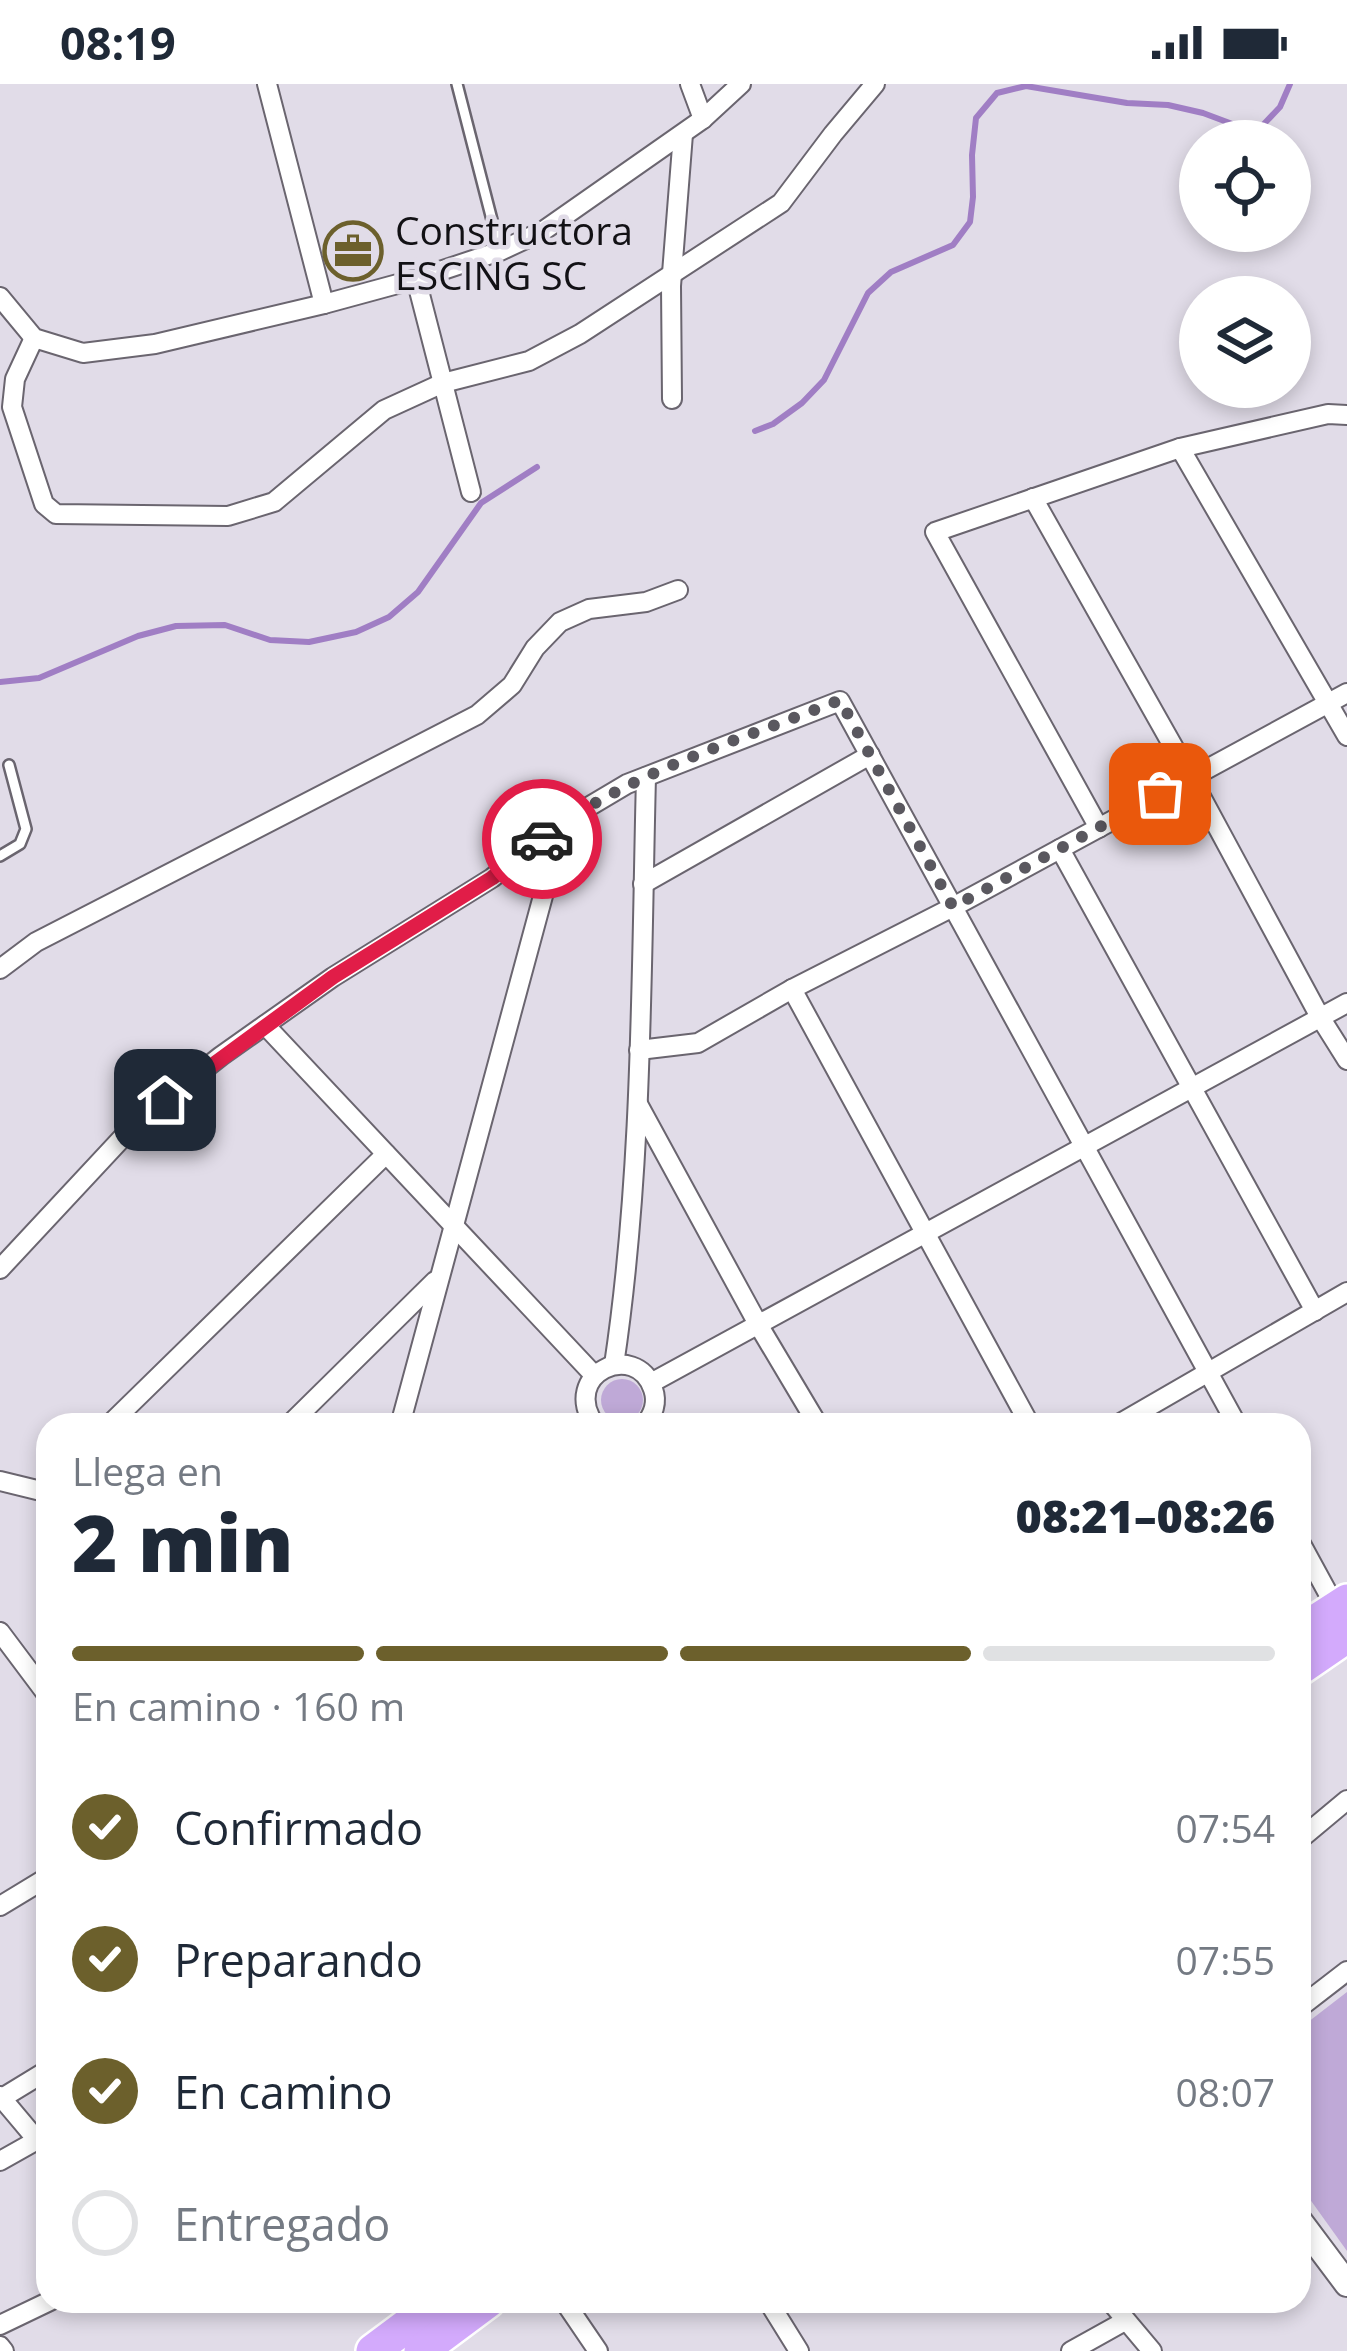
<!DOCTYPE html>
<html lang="es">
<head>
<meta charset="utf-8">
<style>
  :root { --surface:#fff; --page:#f6f6f7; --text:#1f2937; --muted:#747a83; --line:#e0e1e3; --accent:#6c602c }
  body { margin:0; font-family:"Open Sans",sans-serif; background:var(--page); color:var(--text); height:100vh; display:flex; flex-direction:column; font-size:45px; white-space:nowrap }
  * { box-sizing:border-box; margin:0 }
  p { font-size:39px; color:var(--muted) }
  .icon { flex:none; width:66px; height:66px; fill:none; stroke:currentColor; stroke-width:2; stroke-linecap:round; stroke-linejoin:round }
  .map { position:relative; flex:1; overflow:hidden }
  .sheet { position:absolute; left:36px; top:1329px; width:1275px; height:900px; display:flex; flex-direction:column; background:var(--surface); border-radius:36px; box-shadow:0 6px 18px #0003 }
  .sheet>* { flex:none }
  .buttons { position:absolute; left:1179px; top:36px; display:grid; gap:24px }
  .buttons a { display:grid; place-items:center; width:132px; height:132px; border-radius:50%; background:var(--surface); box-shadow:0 6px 18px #0003; font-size:60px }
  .pin { position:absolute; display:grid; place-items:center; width:102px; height:102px; color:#fff; margin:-51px; border-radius:24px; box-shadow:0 6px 18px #0006 }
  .courier { position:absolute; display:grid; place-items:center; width:120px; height:120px; margin:-60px; border:9px solid #e11d48; border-radius:50%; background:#fff; color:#222; box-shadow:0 3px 15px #0007 }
  .head em { font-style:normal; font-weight:800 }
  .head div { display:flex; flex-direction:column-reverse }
  .head { display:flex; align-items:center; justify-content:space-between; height:204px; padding:0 36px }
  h1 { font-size:78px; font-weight:800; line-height:90px }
  .bar { display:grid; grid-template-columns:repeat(4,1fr); gap:18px 12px; align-content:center; height:144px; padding:0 36px }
  .bar i { height:15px; border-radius:9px; background:var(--line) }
  .bar .selected { background:var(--accent) }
  .bar p { grid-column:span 4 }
  ol { padding:0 36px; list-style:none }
  li { display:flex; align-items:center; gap:36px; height:132px }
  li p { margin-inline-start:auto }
  li .icon { padding:12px; border-radius:50%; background:var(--accent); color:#fff; stroke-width:4 }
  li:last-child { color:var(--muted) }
  li i { width:66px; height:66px; border:6px solid var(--line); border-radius:50% }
  .status { display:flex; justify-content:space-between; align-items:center; height:84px; padding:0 60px; background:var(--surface); direction:ltr }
  .status svg { height:33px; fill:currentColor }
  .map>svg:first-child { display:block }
  .green { fill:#bfa9d7 }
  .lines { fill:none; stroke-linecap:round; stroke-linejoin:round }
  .stream { stroke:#a07ec4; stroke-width:6 }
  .service-casing { stroke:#6a656f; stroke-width:14 }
  .minor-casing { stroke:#6a656f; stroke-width:22 }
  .tertiary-casing { stroke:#6a656f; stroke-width:28 }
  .trunk-casing { stroke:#fff; stroke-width:38 }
  .service { stroke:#fff; stroke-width:9 }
  .minor { stroke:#fff; stroke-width:18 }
  .tertiary { stroke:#fff; stroke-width:24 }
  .trunk { stroke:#d3aafc; stroke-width:33 }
  .done { stroke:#5a585f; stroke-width:12; stroke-dasharray:0 21.6 }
  .route { stroke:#e11d48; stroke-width:15 }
  .labels { text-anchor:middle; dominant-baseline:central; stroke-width:9; stroke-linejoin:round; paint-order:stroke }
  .poi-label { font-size:39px; fill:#121115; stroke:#e1dce8; text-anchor:start }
</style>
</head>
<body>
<div class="status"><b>08:19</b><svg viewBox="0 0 49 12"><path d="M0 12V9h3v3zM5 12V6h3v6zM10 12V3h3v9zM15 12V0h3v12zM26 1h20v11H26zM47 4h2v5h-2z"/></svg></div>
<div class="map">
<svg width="1347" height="2267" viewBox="0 0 1347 2267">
  <rect width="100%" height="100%" fill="#e1dce8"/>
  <g class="green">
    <circle cx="622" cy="1316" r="21"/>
    <polygon points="1347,1908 1347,2167 1299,2100 1299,1945"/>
  </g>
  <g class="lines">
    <g class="stream">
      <polyline points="755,347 773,340 802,319 824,296 868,209 891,188 953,161 970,138 973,113 972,71 976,34 997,9 1026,2 1127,19 1168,21 1203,29 1235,41 1262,42 1280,23 1290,0"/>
      <polyline points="0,598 39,594 138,552 176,542 225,541 270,556 309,558 356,548 389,533 418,508 481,419 537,383"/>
    </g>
    <defs>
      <g id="service">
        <polyline points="457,0 500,167"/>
        <polyline points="0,772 20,760 26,745 9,681"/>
      </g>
      <g id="minor">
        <polyline points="267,0 324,220"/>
        <polyline points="690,0 703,35"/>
        <polyline points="416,195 471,408"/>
        <polyline points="0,213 34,254 83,269 155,260 324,220 416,195 500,167 543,147 703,35 741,0"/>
        <polyline points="34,254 15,295 12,323 44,420 56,430 228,432 274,418 384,326 443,299 529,277 580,250 781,119 833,50 875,0"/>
        <polyline points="672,315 671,202 683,50"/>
        <polyline points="1180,364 1347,652"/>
        <polyline points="1033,414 1191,694 1320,933 1347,976"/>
        <polyline points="1099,744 935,448 1180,364 1328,330 1347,331"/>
        <polyline points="1060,765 1315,1227"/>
        <polyline points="643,800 870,671"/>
        <polyline points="0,885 36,858 477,631 512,601 535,564 560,538 589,525 646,518 678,506"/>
        <polyline points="792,905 1030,1341"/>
        <polyline points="265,941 594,1291"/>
        <polyline points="639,966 698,959 792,905 953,823 1347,609"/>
        <polyline points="638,1020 759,1242 818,1341"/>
        <polyline points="0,1185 137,1038 221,972 333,893 492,794 563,738 627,700 840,617 1237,1341"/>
        <path d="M614,1281C643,1087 641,889 646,693"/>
        <polyline points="651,1299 1347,919"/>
        <polyline points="109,1341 386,1070"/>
        <polyline points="289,1341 435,1197"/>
        <polyline points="400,1341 563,738"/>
        <path d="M595,1341C559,1290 636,1255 653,1305C658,1319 653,1330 645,1341"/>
        <polyline points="1117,1341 1347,1208"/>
        <polyline points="0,1397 41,1407 48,1400"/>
        <polyline points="1299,1456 1336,1524"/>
        <polyline points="0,1548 48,1612"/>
        <polyline points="1299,1756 1347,1716"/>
        <polyline points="0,1822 48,1793"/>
        <polyline points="1299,1924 1347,1887"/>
        <polyline points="0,2012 37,2056"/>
        <polyline points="2,2014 48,1986"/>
        <polyline points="0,2077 48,2050"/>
        <polyline points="564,2217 598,2267"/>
        <polyline points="768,2217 799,2267"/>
        <polyline points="1110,2217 1152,2267"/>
        <polyline points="0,2241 50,2217"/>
        <polyline points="0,2262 4,2267"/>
        <polyline points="1071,2267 1125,2237"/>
      </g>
      <polyline id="tertiary" points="1299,2136 1347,2200"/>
      <g id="trunk">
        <polyline points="1299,1548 1347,1517"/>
        <polyline points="1299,1585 1347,1552"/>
        <polyline points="373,2267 440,2217"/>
        <polyline points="421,2267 488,2217"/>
      </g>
    </defs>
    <use href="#service" class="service-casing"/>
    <use href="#minor" class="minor-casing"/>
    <use href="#tertiary" class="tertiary-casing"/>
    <use href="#trunk" class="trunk-casing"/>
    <use href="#service" class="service"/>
    <use href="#minor" class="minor"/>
    <use href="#tertiary" class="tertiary"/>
    <use href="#trunk" class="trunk"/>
  </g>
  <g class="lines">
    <path class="done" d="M542,755C625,689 741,656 840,616L953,823L1160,710"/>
    <polyline class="route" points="165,1016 333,893 492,794 542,755"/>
  </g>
  <defs>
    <symbol id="office-ring" viewBox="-11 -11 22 22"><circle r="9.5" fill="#e1dce8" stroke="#6c602c" stroke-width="1.5"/><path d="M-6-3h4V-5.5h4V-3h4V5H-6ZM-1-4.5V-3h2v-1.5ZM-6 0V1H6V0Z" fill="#6c602c"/></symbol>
  </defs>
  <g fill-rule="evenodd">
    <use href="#office-ring" x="320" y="134" width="66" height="66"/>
  </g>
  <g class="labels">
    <g class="poi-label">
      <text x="395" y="145">Constructora<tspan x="395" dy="45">ESCING SC</tspan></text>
    </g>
  </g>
</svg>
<div class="buttons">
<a><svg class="icon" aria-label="locate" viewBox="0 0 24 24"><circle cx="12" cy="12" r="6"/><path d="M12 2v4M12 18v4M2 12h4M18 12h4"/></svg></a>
<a><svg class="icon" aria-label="layers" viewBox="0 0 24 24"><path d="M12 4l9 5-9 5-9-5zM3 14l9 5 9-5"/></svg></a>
</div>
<div class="pin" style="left:1160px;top:710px;background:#ea580c"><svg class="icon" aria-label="bag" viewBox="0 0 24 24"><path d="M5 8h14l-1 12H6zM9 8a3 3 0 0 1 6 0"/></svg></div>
<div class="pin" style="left:165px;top:1016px;background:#1f2937"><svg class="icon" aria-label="home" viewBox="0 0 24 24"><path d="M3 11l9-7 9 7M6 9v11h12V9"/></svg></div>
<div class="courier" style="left:542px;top:755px"><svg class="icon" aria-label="car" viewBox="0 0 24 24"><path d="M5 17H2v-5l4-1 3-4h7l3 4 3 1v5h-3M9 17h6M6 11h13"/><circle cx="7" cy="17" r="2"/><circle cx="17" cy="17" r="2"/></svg></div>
<section class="sheet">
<div class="head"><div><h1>2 min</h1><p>Llega en</p></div><em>08:21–08:26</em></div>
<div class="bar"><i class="selected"></i><i class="selected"></i><i class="selected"></i><i></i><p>En camino · 160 m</p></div>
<ol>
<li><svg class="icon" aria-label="check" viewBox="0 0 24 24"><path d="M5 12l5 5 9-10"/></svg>Confirmado<p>07:54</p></li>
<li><svg class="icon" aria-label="check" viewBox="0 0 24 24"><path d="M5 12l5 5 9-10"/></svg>Preparando<p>07:55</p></li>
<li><svg class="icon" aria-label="check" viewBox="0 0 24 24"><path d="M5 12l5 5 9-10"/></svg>En camino<p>08:07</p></li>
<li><i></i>Entregado</li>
</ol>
</section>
</div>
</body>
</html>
